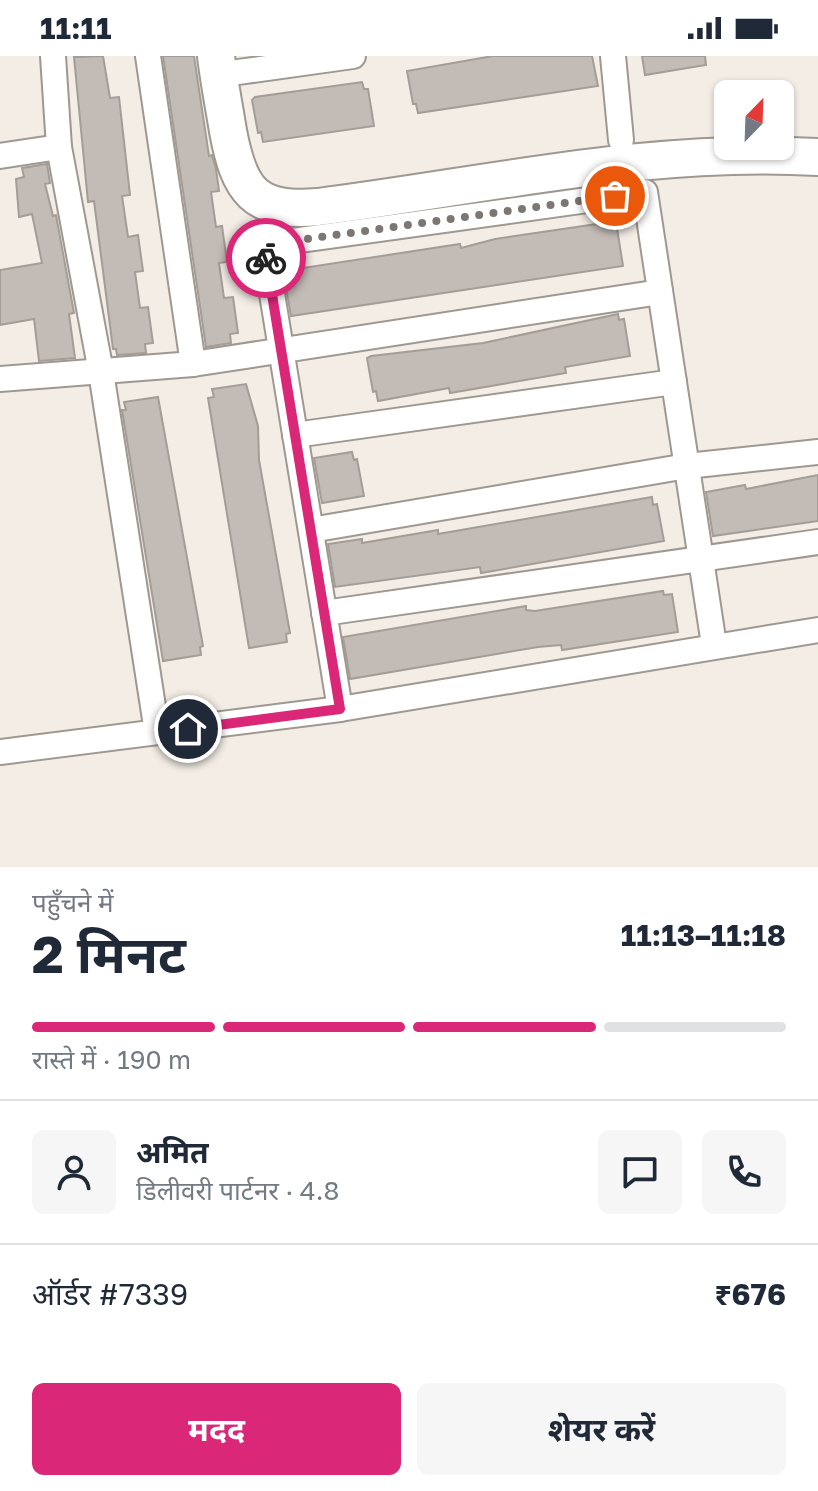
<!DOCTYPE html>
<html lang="hi">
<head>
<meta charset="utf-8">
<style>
  :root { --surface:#fff; --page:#f6f6f7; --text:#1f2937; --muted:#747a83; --line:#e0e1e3; --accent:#db2777 }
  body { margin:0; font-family:"Golos Text","Noto Sans Devanagari",sans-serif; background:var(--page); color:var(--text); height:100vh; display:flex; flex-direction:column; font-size:30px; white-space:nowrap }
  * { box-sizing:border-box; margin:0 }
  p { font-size:26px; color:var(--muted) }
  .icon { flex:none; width:44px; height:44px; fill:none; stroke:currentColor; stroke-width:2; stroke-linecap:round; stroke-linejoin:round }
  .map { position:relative; height:811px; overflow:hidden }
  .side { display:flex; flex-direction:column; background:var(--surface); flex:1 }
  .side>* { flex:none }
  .needle { width:52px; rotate:23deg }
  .tools { position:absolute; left:714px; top:24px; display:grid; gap:16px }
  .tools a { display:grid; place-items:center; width:80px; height:80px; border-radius:12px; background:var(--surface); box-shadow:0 2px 6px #0004; font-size:40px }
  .pin { position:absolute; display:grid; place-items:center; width:68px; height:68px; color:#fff; margin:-34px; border:4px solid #fff; border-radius:50%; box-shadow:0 2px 8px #0007 }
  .courier { position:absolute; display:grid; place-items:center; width:80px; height:80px; margin:-40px; border:6px solid #db2777; border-radius:50%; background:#fff; color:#222; box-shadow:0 2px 10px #0007 }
  .summary em { font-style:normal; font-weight:700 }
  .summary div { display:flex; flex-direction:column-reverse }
  .summary { display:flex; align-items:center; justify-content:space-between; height:136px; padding:0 32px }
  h1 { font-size:52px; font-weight:700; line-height:60px }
  .bar { display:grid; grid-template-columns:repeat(4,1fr); gap:12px 8px; align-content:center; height:96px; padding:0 32px }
  .bar i { height:10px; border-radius:6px; background:var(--line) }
  .bar .active { background:var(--accent) }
  .bar p { grid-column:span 4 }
  .line { display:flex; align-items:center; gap:20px; padding:0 32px; border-top:2px solid var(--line) }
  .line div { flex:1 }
  .round { display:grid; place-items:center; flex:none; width:84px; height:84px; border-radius:12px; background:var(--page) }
  .action { display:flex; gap:16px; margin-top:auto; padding:16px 32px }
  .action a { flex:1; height:92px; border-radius:12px; background:var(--accent); color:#fff; font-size:32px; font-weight:700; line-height:92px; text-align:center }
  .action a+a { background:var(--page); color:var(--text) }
  .status { display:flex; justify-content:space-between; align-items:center; height:56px; padding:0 40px; background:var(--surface); direction:ltr }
  .status svg { height:22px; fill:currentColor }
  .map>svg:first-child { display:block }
  .building { fill:#c3bcb6; stroke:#a49d97; stroke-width:2 }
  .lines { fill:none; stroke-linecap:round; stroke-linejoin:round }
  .street-casing { stroke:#9e9891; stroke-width:28 }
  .secondary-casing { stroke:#9e9891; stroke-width:40 }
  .street { stroke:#fff; stroke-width:24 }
  .secondary { stroke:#fff; stroke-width:36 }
  .done { stroke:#7c7773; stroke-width:8; stroke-dasharray:0 14.4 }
  .route { stroke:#db2777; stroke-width:10 }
</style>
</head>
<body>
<div class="status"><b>11:11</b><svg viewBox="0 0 49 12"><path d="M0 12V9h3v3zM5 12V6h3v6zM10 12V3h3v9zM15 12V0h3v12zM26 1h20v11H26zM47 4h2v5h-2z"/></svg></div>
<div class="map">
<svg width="818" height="811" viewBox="0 0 818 811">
  <rect width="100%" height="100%" fill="#f4ede6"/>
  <g class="building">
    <polygon points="103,0 110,42 119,41 130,139 122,140 128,181 138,179 143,215 135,216 140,252 148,251 153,287 145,288 146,297 117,299 116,293 113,293 94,145 88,146 74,1"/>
    <polygon points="163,0 194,0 209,100 212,99 216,113 219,135 211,136 216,171 222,170 227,206 219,207 224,242 233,241 238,277 230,278 231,287 206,291"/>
    <polygon points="493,0 592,0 598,30 418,57 416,48 413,48 407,15"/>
    <polygon points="642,0 705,0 706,9 645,19"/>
    <polygon points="362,26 364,33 368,33 374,70 263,86 261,76 258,77 252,44 255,41"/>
    <polygon points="47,108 50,127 45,128 53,160 56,159 74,257 69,258 75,302 39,305 34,263 0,269 0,214 42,207 32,158 19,161 16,123 24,121 22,112"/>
    <polygon points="611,166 612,173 617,172 623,210 291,260 283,215 460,188 461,192 495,183"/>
    <polygon points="618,258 619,264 624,263 630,300 565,311 566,317 450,337 449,332 378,345 376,335 373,336 367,302 371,300 483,287"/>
    <polygon points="246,328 258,370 259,404 290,577 286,578 287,586 249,592 208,342 214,341 212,333"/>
    <polygon points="158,341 203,590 200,591 201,599 163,605 122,354 126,354 124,346"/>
    <polygon points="352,396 354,404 357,403 364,440 322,447 314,402"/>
    <polygon points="818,419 818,465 713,480 706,436 745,429 746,433"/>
    <polygon points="652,441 653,449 657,448 664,485 481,517 480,511 335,531 328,488 362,483 362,487 438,474 438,478"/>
    <polygon points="663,535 664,539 672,538 678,576 562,594 561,589 538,591 350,623 343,581 526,550 526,554 535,555"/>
  </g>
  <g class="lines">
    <defs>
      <g id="street">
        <polyline points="53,0 59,91 101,316 157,676"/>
        <polyline points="148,0 193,308"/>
        <polyline points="613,0 621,84"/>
        <polyline points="238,16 353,0"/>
        <polyline points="0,100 59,91"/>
        <polyline points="0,323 193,308 660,236"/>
        <polyline points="295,379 674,326"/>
        <polyline points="311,474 687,410 818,396"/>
        <polyline points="324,557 818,486"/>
        <polyline points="340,653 264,189 645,136 714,589"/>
        <polyline points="0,696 340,653 818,574"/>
      </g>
      <path id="secondary" d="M216,0C219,25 224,50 228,75C239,134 254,157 318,151C484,130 650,91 818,101"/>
    </defs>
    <use href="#street" class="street-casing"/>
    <use href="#secondary" class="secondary-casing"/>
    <use href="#street" class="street"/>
    <use href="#secondary" class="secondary"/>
  </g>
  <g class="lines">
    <polyline class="done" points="266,202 264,189 615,140"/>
    <polyline class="route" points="188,673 340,653 266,202"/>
  </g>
</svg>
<div class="tools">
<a><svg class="needle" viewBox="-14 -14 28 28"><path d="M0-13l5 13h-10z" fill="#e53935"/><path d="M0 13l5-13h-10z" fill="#747a83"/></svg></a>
</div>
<div class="pin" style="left:615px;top:140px;background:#ea580c"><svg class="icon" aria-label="bag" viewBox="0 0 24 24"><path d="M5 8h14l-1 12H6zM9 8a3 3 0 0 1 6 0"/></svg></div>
<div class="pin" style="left:188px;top:673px;background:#1f2937"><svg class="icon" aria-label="home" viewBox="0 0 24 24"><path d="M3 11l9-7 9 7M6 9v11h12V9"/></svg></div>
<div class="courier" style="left:266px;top:202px"><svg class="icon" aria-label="bike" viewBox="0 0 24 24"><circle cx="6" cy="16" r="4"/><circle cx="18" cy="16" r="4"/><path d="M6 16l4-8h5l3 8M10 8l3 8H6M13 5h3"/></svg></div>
</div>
<section class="side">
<div class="summary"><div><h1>2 मिनट</h1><p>पहुँचने में</p></div><em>11:13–11:18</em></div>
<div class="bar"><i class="active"></i><i class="active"></i><i class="active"></i><i></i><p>रास्ते में · 190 m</p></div>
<div class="line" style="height:144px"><a class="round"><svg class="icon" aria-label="person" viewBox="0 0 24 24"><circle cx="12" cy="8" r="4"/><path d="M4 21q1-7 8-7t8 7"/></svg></a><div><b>अमित</b><p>डिलीवरी पार्टनर · 4.8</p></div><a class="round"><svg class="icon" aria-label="chat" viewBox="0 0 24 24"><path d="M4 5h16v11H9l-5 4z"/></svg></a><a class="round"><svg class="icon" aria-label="phone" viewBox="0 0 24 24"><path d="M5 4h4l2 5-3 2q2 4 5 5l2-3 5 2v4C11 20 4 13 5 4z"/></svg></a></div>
<div class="line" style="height:104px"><div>ऑर्डर #7339</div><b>₹676</b></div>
<div class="action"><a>मदद</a><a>शेयर करें</a></div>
</section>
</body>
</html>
